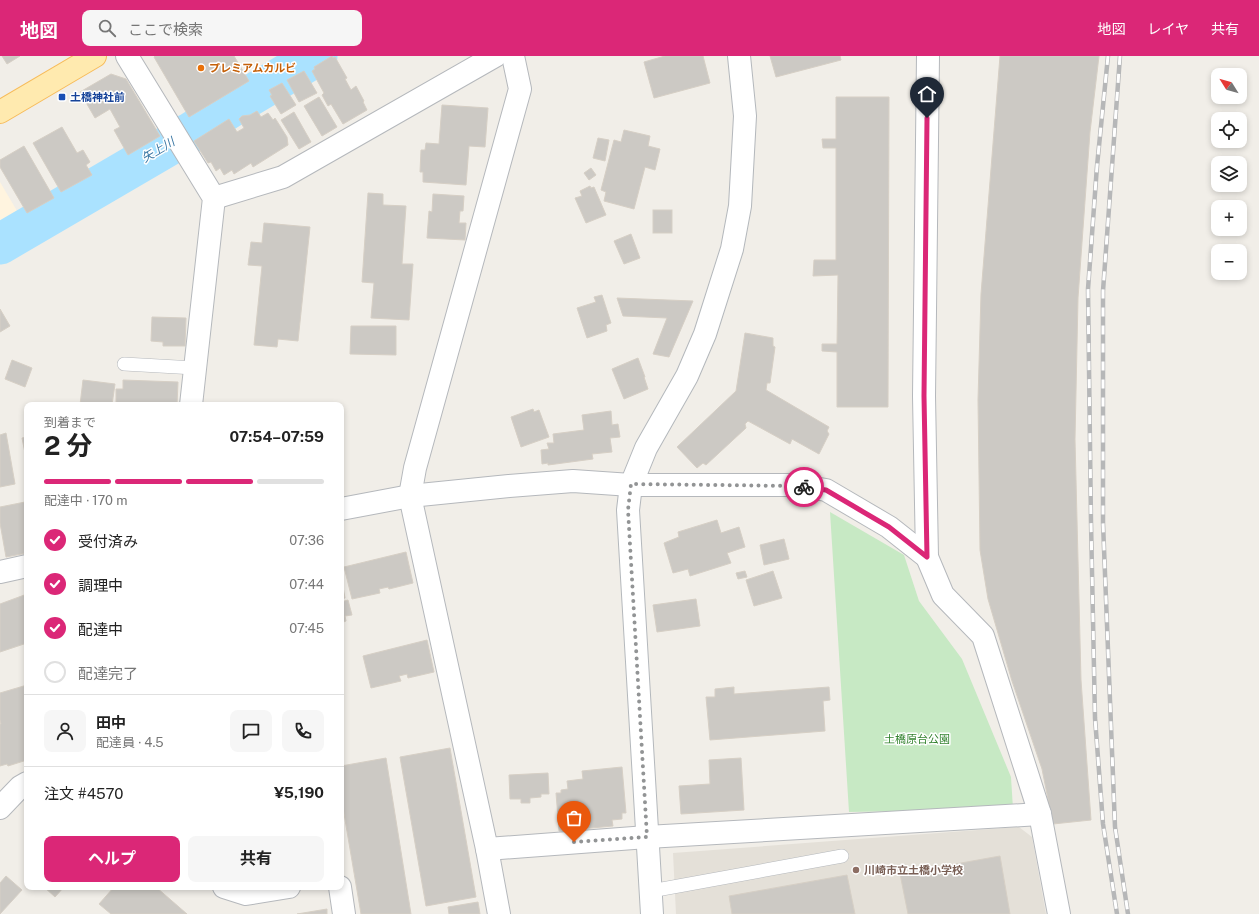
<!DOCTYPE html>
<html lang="ja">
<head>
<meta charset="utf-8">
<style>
  :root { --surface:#fff; --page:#f6f6f6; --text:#222; --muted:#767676; --line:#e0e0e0; --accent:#db2777 }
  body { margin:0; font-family:"Public Sans","Noto Sans JP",sans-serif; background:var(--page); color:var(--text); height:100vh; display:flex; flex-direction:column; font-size:15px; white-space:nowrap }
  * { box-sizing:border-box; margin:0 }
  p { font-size:13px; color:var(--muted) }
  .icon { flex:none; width:22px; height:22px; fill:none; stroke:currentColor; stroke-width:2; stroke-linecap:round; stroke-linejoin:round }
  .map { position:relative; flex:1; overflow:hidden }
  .side { position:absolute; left:24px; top:346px; width:320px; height:488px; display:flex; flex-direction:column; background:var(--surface); border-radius:8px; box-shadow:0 2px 6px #0003 }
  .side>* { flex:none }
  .needle { width:26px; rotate:307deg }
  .tools { position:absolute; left:1211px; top:12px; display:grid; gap:8px }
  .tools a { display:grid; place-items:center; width:36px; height:36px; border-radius:8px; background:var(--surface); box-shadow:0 2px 6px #0003; font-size:20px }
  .pin { position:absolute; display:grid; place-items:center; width:34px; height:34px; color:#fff; margin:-41px -17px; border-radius:50% 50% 50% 0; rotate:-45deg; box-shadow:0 0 4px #0007 }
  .pin .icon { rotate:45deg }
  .courier { position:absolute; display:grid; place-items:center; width:40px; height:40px; margin:-20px; border:3px solid #db2777; border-radius:50%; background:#fff; color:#222; box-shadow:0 1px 5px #0007 }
  .head em { font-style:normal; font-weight:700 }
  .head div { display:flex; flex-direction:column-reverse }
  .head { display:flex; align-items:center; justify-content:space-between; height:68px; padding:0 20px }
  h1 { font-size:26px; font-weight:700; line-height:30px }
  .bar { display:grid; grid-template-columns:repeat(4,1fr); gap:6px 4px; align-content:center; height:48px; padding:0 20px }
  .bar i { height:5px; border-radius:3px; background:var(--line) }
  .bar .selected { background:var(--accent) }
  .bar p { grid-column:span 4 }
  .line { display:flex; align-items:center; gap:10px; padding:0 20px; border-top:1px solid var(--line) }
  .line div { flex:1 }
  .round { display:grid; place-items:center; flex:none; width:42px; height:42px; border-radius:8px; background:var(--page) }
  ol { padding:0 20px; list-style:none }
  li { display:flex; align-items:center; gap:12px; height:44px }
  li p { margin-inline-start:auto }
  li .icon { padding:4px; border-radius:50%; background:var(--accent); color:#fff; stroke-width:4 }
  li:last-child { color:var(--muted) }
  li i { width:22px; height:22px; border:2px solid var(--line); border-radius:50% }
  .cta { display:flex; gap:8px; margin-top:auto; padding:8px 20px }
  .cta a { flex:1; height:46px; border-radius:8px; background:var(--accent); color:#fff; font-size:16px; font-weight:700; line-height:46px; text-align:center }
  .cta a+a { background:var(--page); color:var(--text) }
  header { display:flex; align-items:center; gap:24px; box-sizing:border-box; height:56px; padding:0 20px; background:var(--accent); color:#fff }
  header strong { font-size:19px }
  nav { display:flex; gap:22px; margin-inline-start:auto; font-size:14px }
  .search { width:280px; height:36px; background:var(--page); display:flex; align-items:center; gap:10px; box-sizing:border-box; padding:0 14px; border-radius:8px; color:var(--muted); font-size:15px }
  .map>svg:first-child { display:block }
  .commercial { fill:#fff4df }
  .education { fill:#e4e0d8 }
  .green { fill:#c7e9c4 }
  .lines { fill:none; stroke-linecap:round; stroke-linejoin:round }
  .river { stroke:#aae2ff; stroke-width:41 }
  .building { fill:#ccc9c4; stroke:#d6cfc5 }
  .lane-casing { stroke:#b5b8bc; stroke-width:14 }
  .street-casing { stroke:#b5b8bc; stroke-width:24 }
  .secondary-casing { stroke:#b4b8bc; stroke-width:24 }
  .primary-casing { stroke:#f7bc5b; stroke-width:24 }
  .lane { stroke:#fff; stroke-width:13 }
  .street { stroke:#fff; stroke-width:22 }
  .secondary { stroke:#fff; stroke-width:22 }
  .primary { stroke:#ffeaaf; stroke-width:22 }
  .rail-casing { stroke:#b6b7b8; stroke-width:4.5 }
  .rail { stroke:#fff; stroke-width:3; stroke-dasharray:9; stroke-linecap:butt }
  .done { stroke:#929495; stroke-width:4; stroke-dasharray:0 7.2 }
  .route { stroke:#db2777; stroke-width:5 }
  .food-dot { fill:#e8710a; stroke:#fff; stroke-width:1.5 }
  .transit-dot { fill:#1a4fb4; stroke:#fff; stroke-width:1.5 }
  .education-dot { fill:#8d6e63; stroke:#fff; stroke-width:1.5 }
  .labels { text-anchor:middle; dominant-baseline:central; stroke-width:3; stroke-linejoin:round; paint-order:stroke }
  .food-label { font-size:11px; font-weight:bold; fill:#c56008; stroke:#fff; text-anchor:start }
  .transit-label { font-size:11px; font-weight:bold; fill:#164399; stroke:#fff; text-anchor:start }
  .park-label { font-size:11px; fill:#358431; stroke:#fff }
  .education-label { font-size:11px; font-weight:bold; fill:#785e54; stroke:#fff; text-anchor:start }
  .water-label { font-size:12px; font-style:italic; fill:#3b78a4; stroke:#fff }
</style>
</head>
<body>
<header>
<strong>地図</strong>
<div class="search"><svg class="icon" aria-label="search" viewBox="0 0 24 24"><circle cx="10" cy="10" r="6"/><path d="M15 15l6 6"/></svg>ここで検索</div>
<nav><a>地図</a><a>レイヤ</a><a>共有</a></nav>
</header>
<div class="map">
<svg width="1259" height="858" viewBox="0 0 1259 858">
  <rect width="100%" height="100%" fill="#f1eee8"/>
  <polygon class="commercial" points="0,126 23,165 0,178"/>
  <polygon class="education" points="1019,771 1032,781 1046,858 676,858 673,797"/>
  <polygon class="green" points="830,456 904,499 919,545 962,603 1011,721 1013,753 849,756"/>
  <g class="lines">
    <polyline class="river" points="0,188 190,77 233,50 317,0"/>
  </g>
  <g class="building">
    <polygon points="2,0 20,0 7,8"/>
    <polygon points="155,0 234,0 249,25 189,61 154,1"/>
    <polygon points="332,0 333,2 335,1 347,22 345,23 351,34 356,30 364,45 363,46 367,54 343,68 331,48 328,50 322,39 324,37 312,15 315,13 314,11"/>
    <polygon points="665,0 703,0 710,27 654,42 644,6"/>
    <polygon points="770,0 840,0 841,4 776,21"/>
    <polygon points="1000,0 1099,0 1090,76 1078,242 1075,383 1081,624 1091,764 1053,768 1042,713 1012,625 988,543 980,494 978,344 981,238"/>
    <polygon points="304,15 317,37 299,46 287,24"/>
    <polygon points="111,18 126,23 160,80 128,99 114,74 120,71 110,53 95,62 80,36"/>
    <polygon points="282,27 296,49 281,58 270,40 272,39 269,34"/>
    <polygon points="319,41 337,71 322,80 304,50"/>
    <polygon points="836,41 889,41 888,351 837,351 837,296 822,295 822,288 837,288 838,219 813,220 814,204 836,204 836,92 823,92 822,83 836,83"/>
    <polygon points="442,49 488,52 485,91 469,90 466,129 423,126 423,116 420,116 421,94 425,94 426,87 439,88"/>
    <polygon points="257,55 261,61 268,57 273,64 275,62 287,81 288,89 253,111 251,107 234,118 232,114 224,119 220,112 216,115 211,106 208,107 194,85 229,63 237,76 244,72 239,63 242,60 250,59"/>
    <polygon points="294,56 311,86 299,93 281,64"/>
    <polygon points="62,71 77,97 83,94 90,106 86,109 92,119 61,136 33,87"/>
    <polygon points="624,74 650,80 648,90 660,93 655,114 645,111 634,153 604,145 606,136 601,134 614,84 621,86"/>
    <polygon points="598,82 609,84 605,105 593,102"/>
    <polygon points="24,90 54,142 27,157 0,111 0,104"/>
    <polygon points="591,112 596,119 589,124 584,117"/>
    <polygon points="590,130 591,132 594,131 606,159 586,167 575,142 582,140 580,135"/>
    <polygon points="368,137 383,138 383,149 406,150 402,208 413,208 409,264 371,262 374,227 362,226"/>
    <polygon points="433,138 464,140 463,155 460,155 459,167 466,167 465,184 427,182 429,155 432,156"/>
    <rect x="653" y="154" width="19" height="23"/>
    <polygon points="264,167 310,171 298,285 278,283 277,291 254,289 262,210 248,209 251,186 262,187"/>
    <polygon points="631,178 640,202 624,208 614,185"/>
    <polygon points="602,239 611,267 606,269 607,275 587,282 577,252 596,246 594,241"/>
    <polygon points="617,242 693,245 669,301 653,298 667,262 623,260"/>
    <polygon points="0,253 10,270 0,276"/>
    <polygon points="152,261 186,262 185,290 163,290 163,286 151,285"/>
    <polygon points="351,270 396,270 396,299 350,298"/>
    <polygon points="745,277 773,282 773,290 775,291 770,327 767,327 766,334 829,371 827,375 829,378 819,398 792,383 790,388 748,365 745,368 746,372 706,409 703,407 697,412 677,391 736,335"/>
    <polygon points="638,302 645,321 644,321 648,333 624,343 612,313"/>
    <polygon points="12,304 32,312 25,331 5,323"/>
    <polygon points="83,324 115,328 112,349 80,349"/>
    <polygon points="123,324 178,326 177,349 116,348 116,333 123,333"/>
    <polygon points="533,353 534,356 539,354 549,381 521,391 511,361"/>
    <polygon points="611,355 612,369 618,368 620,381 610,382 612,396 592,398 593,403 548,409 548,407 542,408 541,394 549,393 547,387 554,387 553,378 584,374 582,359"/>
    <polygon points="6,377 15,428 0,431 0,379"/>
    <polygon points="27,381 27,407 22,382"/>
    <polygon points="25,446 27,454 27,497 6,501 0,467 0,451"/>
    <polygon points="717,464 721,477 739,471 745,491 727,497 731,507 690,520 688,513 673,517 664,487 679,481 678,476"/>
    <polygon points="784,483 789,503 764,509 760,489"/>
    <polygon points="406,496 413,527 389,533 388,531 379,533 380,537 352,543 344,511"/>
    <polygon points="745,515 747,521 738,523 736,517"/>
    <polygon points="773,515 782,542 754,550 746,524"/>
    <polygon points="341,520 345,542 341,543"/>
    <polygon points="27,538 27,587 0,596 0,548"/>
    <polygon points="696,543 700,570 657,576 653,549"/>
    <polygon points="348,544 352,559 345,560 346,565 341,567 341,546"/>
    <polygon points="427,584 434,616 408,622 407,618 399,620 401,625 371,632 363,600"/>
    <polygon points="27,629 27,704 8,710 7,708 0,710 0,668 1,668 0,664 0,637"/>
    <polygon points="734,631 734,638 829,631 830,644 823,645 825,675 710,684 706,641 715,641 715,633"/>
    <polygon points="450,692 476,841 426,850 400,701"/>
    <polygon points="386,702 411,858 361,858 341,740 341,710"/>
    <polygon points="741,702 744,754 681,758 679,730 710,728 709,704"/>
    <polygon points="622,711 626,757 622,757 622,763 612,764 613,770 559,775 556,737 561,737 561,734 568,733 567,725 583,723 582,715"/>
    <polygon points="548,717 549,738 541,738 541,741 530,742 530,747 521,747 521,743 510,743 509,719"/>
    <polygon points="1000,800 1010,858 908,858 900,818"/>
    <polygon points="847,819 855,858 732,858 729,840"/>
    <polygon points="6,820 22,834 0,858 0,827"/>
    <polygon points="44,831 64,831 55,841"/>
    <polygon points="114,831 156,831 187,858 111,858 99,848"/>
    <polygon points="478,846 480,858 449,858 448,851"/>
    <polygon points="327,853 327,858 297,858"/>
  </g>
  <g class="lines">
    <defs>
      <g id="lane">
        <polyline points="124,308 195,312"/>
        <polyline points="651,835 842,800"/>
      </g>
      <g id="street">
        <polyline points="127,0 214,142 191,349"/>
        <polyline points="928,0 924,340 927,501 943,539 983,580 1040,758 1059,858"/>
        <polyline points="214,142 283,121 495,0"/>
        <polyline points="341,453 410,440 509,430 573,425 631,429 796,429 826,434 889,471 927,501"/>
        <polyline points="0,516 27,510"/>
        <polyline points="0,752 20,731 27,727"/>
        <polyline points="487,793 647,781 1040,758"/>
        <polyline points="224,831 246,838 289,831"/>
        <polyline points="340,831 344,858"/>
        <polyline points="499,858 487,793 410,440 415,412 520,33 513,0"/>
      </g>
      <polyline id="secondary" points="652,858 628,454 631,429 646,392 687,320 705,278 732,193 740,150 745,60 739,0"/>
      <polyline id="primary" points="0,56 95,0"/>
    </defs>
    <use href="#lane" class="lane-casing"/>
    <use href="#street" class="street-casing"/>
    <use href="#secondary" class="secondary-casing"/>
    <use href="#primary" class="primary-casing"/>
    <use href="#lane" class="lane"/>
    <use href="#street" class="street"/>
    <use href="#secondary" class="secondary"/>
    <use href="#primary" class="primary"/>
    <defs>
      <g id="rail">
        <polyline points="1108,0 1097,110 1088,233 1091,466 1095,662 1103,768 1117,858"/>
        <polyline points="1120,0 1103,235 1103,467 1115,771 1128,858"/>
      </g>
    </defs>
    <use href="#rail" class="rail-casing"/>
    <use href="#rail" class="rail"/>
  </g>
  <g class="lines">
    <polyline class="done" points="574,786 647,781 628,454 631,428 796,430 804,431"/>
    <polyline class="route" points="804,431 826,434 860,454 889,471 927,501 924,340 927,62"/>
  </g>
  <circle class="food-dot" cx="201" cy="12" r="4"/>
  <rect class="transit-dot" x="58" y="37" width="8" height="8" rx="2"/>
  <circle class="education-dot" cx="856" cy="814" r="4"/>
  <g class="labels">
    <g class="food-label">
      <text x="209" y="12">プレミアムカルビ</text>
    </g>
    <g class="transit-label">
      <text x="70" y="41">土橋神社前</text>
    </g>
    <g class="park-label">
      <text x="917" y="683">土橋原台公園</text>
    </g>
    <g class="education-label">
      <text x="864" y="814">川崎市立土橋小学校</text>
    </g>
    <g class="water-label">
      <text transform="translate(158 94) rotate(-31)">矢上川</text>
    </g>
  </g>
</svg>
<div class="tools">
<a><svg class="needle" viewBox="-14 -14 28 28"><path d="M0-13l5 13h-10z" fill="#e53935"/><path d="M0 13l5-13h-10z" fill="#767676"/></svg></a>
<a><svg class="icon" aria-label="locate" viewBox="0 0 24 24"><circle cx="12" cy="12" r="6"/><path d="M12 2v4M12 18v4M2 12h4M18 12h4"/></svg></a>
<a><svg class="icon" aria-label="layers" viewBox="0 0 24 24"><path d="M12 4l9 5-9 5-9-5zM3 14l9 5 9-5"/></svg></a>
<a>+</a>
<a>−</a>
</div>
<div class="pin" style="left:574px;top:786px;background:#ea580c"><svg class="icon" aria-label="bag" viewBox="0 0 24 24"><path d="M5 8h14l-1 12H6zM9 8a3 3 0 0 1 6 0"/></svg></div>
<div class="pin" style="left:927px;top:62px;background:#1f2937"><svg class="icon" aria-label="home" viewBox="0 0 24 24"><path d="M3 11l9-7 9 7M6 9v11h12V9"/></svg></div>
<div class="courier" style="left:804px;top:431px"><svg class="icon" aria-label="bike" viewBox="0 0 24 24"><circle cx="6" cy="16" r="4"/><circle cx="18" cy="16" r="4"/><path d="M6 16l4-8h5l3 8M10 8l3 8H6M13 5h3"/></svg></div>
<section class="side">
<div class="head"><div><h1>2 分</h1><p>到着まで</p></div><em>07:54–07:59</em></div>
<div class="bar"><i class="selected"></i><i class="selected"></i><i class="selected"></i><i></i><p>配達中 · 170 m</p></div>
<ol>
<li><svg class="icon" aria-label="check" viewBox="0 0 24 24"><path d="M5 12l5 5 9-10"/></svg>受付済み<p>07:36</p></li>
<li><svg class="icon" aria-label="check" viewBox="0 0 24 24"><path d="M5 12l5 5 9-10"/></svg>調理中<p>07:44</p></li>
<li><svg class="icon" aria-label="check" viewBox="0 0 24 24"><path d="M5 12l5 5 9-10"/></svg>配達中<p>07:45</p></li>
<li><i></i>配達完了</li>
</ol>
<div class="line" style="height:72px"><a class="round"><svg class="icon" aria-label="person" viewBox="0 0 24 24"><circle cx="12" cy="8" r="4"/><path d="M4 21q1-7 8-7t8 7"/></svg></a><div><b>田中</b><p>配達員 · 4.5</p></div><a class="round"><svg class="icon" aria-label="chat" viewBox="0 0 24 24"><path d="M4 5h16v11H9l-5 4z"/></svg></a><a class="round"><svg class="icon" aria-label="phone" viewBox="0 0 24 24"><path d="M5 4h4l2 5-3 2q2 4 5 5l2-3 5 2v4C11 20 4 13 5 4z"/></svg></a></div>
<div class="line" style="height:52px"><div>注文 #4570</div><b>¥5,190</b></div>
<div class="cta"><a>ヘルプ</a><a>共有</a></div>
</section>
</div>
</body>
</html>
